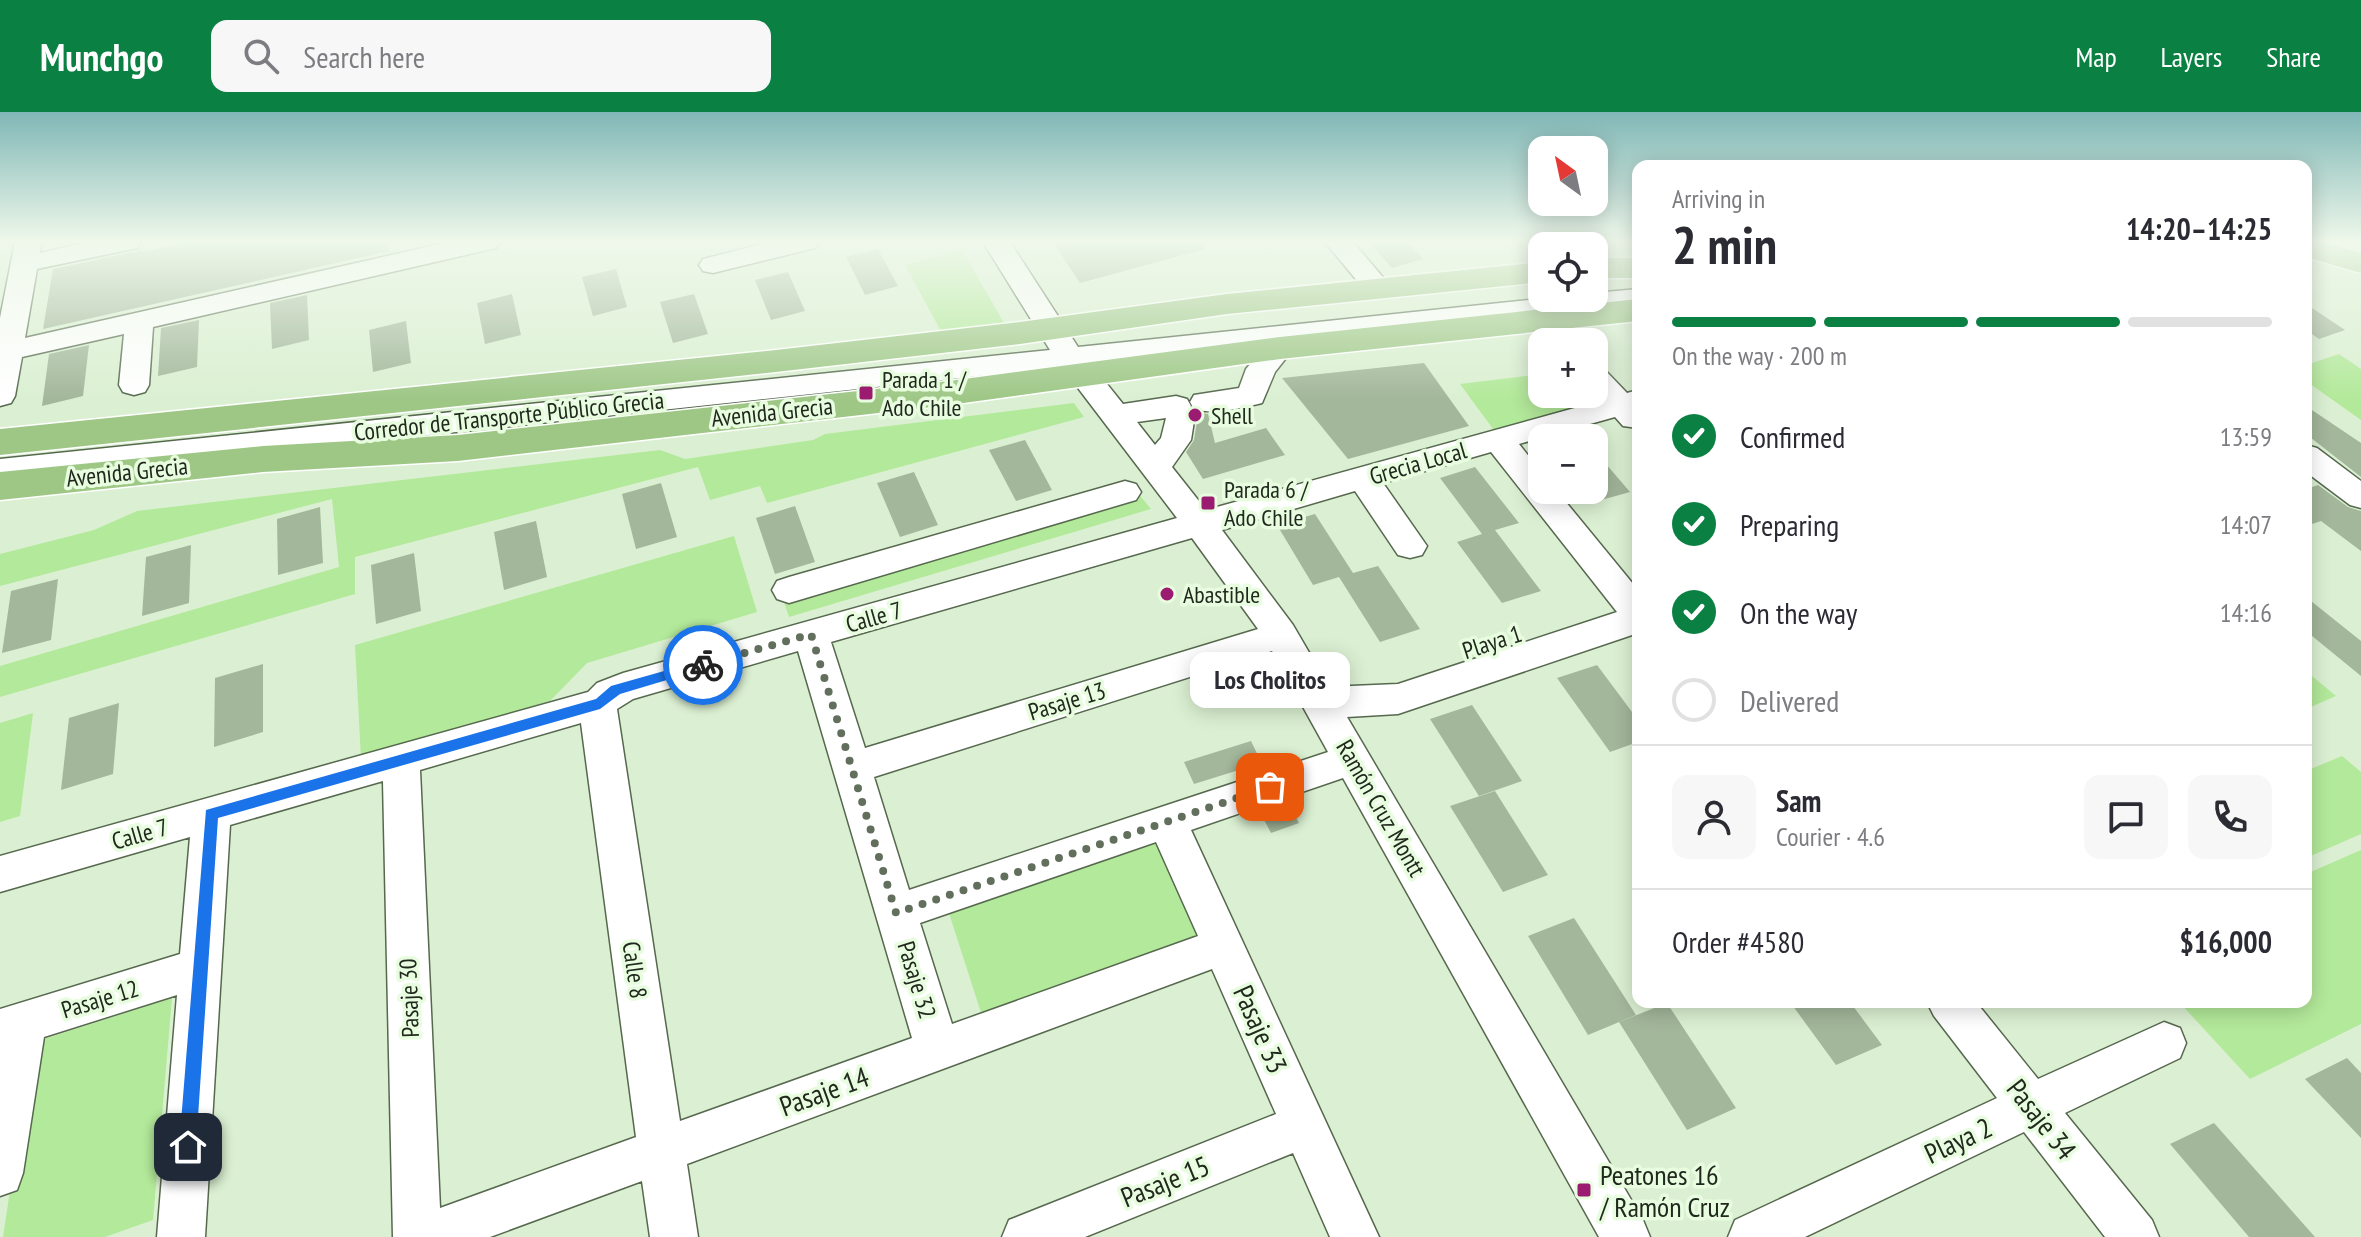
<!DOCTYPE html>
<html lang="en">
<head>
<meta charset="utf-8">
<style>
  :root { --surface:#fff; --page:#f7f7f7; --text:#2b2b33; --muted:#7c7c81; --line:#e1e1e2; --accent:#0b8043 }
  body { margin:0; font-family:"PT Sans Narrow",sans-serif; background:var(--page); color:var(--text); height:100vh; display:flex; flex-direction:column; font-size:30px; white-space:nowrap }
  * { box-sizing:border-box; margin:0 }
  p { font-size:26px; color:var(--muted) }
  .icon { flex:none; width:44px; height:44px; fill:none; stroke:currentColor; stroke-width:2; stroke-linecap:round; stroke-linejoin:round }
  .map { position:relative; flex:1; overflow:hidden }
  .sheet { position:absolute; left:1632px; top:48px; width:680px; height:848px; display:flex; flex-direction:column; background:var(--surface); border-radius:16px; box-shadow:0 4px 20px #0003 }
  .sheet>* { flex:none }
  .needle { width:52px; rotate:327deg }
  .tools { position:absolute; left:1528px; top:24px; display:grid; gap:16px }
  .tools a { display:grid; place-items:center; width:80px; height:80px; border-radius:16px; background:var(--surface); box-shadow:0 4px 20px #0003; font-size:40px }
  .pin { position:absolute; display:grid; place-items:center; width:68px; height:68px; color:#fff; margin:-34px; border-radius:16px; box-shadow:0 4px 12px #0006 }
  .courier { position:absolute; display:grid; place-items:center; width:80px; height:80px; margin:-40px; border:6px solid #1a73e8; border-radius:50%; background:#fff; color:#222; box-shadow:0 2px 10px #0007 }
  .bubble { position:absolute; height:56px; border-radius:16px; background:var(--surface); box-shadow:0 4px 20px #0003; font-size:26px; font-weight:700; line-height:56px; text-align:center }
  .overview em { font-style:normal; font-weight:700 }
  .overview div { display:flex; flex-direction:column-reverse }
  .overview { display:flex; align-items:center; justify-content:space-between; height:136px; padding:0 40px }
  h1 { font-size:52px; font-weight:700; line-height:60px }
  .bar { display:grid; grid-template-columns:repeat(4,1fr); gap:12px 8px; align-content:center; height:96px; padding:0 40px }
  .bar i { height:10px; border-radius:6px; background:var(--line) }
  .bar .current { background:var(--accent) }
  .bar p { grid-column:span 4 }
  .line { display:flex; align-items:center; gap:20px; padding:0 40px; border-top:2px solid var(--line) }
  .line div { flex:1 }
  .round { display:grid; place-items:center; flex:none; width:84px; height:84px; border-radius:16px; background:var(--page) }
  ol { padding:0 40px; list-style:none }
  li { display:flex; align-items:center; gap:24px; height:88px }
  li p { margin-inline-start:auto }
  li .icon { padding:8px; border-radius:50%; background:var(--accent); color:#fff; stroke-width:4 }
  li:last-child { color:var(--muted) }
  li i { width:44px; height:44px; border:4px solid var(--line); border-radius:50% }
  header { display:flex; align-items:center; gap:48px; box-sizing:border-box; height:112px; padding:0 40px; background:var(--accent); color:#fff }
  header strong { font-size:38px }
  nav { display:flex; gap:44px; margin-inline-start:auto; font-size:28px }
  .search { width:560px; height:72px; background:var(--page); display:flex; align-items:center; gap:20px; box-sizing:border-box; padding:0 28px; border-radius:16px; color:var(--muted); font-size:30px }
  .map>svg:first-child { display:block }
  .green { fill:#b3e99a }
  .building { fill:#a3b79b }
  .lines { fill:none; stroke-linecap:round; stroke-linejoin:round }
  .minor-casing { stroke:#56684e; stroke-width:3 }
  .major-casing { stroke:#fff; stroke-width:3 }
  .minor { fill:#fff; fill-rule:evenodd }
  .major { fill:#9ec786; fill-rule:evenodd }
  .route { fill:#1a73e8 }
  .done { stroke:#626f5d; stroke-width:8; stroke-dasharray:0 14.4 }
  .poi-dot { fill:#9b1b70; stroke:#e8fddf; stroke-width:3 }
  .labels { text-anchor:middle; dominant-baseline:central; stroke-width:7; stroke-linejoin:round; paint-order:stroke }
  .poi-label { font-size:24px; fill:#21291e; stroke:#e8fddf; text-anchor:start }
  .street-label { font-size:24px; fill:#21291e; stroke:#e8fddf }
  .near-street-label { font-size:28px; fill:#21291e; stroke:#e8fddf }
  .near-poi-label { font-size:28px; fill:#21291e; stroke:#e8fddf; text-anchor:start }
</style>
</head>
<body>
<header>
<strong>Munchgo</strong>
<div class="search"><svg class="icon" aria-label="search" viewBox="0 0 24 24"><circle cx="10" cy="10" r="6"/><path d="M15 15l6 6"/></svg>Search here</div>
<nav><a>Map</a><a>Layers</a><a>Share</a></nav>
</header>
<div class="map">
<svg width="2361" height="1125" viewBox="0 0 2361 1125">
  <rect width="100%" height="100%" fill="#dbf0d2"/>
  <g class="green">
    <polygon points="962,138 1007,216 943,223 905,153"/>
    <polygon points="2339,242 2361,257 2361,308 2306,269 2306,253"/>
    <polygon points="1542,262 1542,282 1580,282 1590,295 1496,321 1460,272"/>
    <polygon points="1074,291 1084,305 767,391 760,374 710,388 698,355 355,445 355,482 0,585 0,554 339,455 332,387 0,474 0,442 94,418 137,399 660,338 685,347 813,328 825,322"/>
    <polygon points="1129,370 1151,397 789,505 779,475"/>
    <polygon points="734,424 757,500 587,551 550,589 361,647 355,533"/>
    <polygon points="2306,559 2336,584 2306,597"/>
    <polygon points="33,601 20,704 0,710 0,611"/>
    <polygon points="2342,644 2361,660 2361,722 2306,746 2306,659"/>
    <polygon points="1158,726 1205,829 984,910 948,798"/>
    <polygon points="2361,738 2361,912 2250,967 2179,890 2306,890 2306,804 2311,801 2306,796 2306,762"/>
    <polygon points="172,886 153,1108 105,1125 3,1125 32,931"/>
  </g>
  <g class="building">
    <polygon points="188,130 388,130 389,139 43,217 53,157 138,139 141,136 141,140"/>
    <polygon points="1053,130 1204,130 1205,137 1080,171"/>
    <polygon points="1369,130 1407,130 1423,147 1392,156"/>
    <polygon points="878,137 898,174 865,183 846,145"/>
    <polygon points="616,157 627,195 593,204 582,165"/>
    <polygon points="788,160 805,199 771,208 755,168"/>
    <polygon points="512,182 521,223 485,232 477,191"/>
    <polygon points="694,182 708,222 673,231 660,190"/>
    <polygon points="307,183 309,228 272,237 270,191"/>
    <polygon points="2306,192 2345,218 2319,227 2306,218"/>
    <polygon points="199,208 197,255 158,264 161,216"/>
    <polygon points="406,209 411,251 373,260 369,218"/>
    <polygon points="89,233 83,284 42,294 49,242"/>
    <polygon points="1424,251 1469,314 1348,347 1282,266"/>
    <polygon points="2306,294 2361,331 2361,365 2306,322"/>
    <polygon points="1192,299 1208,302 1215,331 1266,316 1285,343 1203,367 1186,340 1194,328 1197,309"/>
    <polygon points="1025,328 1052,378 1016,389 989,338"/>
    <polygon points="1594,338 1630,380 1594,390"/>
    <polygon points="1475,355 1519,411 1495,418 1541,479 1502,491 1457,430 1482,422 1440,366"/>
    <polygon points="914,360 938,413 900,425 877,371"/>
    <polygon points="661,371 677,425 636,437 622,382"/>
    <polygon points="2318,373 2348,395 2361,399 2361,439 2321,409 2306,414 2306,377"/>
    <polygon points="795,394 815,450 775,462 756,406"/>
    <polygon points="320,395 323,451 278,463 277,407"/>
    <polygon points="1315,402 1353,461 1378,454 1420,517 1380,530 1339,465 1313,473 1277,413"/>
    <polygon points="536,409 547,465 504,478 494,420"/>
    <polygon points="191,433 189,491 142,504 146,445"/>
    <polygon points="414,441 421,499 376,512 371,453"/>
    <polygon points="58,467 51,528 2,541 11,479"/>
    <polygon points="2306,485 2361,529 2361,564 2306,519"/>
    <polygon points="263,552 263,620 214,635 215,566"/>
    <polygon points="1597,553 1638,608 1638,630 1610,640 1557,566"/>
    <polygon points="119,591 113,662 61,678 69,606"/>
    <polygon points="1472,593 1522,669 1479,684 1430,607"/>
    <polygon points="1251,629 1265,658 1243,665 1239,658 1194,672 1184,650"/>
    <polygon points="1495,679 1548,763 1503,780 1450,694"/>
    <polygon points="1287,688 1299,711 1271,721 1259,698"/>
    <polygon points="1574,806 1636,903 1588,923 1528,824"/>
    <polygon points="1790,890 1850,890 1882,933 1836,953"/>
    <polygon points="1667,891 1736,996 1687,1018 1619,910"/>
    <polygon points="2347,946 2361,961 2361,1026 2305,967"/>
    <polygon points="2214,1011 2315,1125 2249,1125 2170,1032"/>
  </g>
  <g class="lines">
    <defs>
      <g id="minor">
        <polygon points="15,130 41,130 40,141 88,130 141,130 137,136 37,157 25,226 449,130 500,130 496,136 487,138 153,215 149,273 145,280 134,283 123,280 119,273 124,222 22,245 15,284 11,291 0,294 0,206"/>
        <polygon points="771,130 819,130 815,136 713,161 703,159 699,153 703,147"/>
        <path d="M983,130H1010L1078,235L1547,186H1594V181L1638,177V193L1552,203L1577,230H1547L1527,208L1529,205L1291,231L1294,236L1275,260L1262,291C1241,296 1215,303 1194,297L1190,290L1194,283L1239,276L1246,257L1266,233L1091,252L1123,292L1176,284L1187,287L1191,294L1187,301L1194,309L1191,328L1172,355L1206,398L1600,289L1594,282V254L1604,257L1627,281L1638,278V316L1623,314L1615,305L1519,332L1542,361V378H1556L1638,478V521L1398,602L1347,605L1643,1108L1650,1125H1599L1343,666L1191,718L1379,1125H1330L1293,1041L1085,1125H1002L1009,1108L1276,1002L1212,857L687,1052L698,1125H650L642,1069L490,1125H393L383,669L230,713L205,1125H157L177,883L44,925L23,1061L17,1078L0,1084V897L180,842L190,725L0,780V744L588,580L597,571L623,561L1177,406L1062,255L0,369V347L1050,238ZM1166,306L1161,326L1155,333L1137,310ZM1491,340L1617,500L1398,572L1351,574L1332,580L1293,513L1222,418L1355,379L1398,443L1410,446L1422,443L1427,434L1383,371ZM1192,426L1258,517L865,636L831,530ZM798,539L912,926L680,1009L617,597L633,587ZM1272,539L1328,640L909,778L874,665ZM581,611L636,1025L440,1096L420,658ZM1156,730L1198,824L952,912L920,811Z"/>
        <polygon points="1325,130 1353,130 1392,176 1388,182 1378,184 1368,182"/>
        <polygon points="2306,333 2317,336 2361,369 2361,396 2350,393 2306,360"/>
        <polygon points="1125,369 1136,372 1141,380 1136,388 789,491 777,487 772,478 777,469 789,465"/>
        <polygon points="1927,890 1976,890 2038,967 2164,910 2180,916 2186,931 2180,946 2065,1001 2152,1108 2159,1125 2105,1125 2024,1020 1805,1125 1728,1125 1735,1108 1997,986 1934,904"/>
      </g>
      <g id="major">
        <polygon points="2306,130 2326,130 2361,141 2361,161 2306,145"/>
        <rect x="1594" y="146" width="44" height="20"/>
        <polygon points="1542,150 1542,170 1227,202 1020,232 767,261 0,343 0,317 767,239 1020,210 1227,182"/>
        <polygon points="1638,187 1638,209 1280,247 949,293 458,349 263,360 0,388 0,360 263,334 458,323 949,269 1280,225"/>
      </g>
    </defs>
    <use href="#minor" class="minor-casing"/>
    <use href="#major" class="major-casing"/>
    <use href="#minor" class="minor"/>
    <use href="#major" class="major"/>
  </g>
  <linearGradient id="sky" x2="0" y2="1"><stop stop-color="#80b7b6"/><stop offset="0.45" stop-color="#eff8eb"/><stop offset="1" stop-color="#eff8eb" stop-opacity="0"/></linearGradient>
  <rect width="2361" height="288" fill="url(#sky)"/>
  <polygon class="route" points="703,548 707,549 707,556 620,582 600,597 218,706 196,1035 194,1041 188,1044 182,1041 179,1035 206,698 596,587 611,574"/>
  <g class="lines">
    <polyline class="done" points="703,553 811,522 896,801 1270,675"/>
  </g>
  <g class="poi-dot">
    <rect x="858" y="273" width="16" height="16" rx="4"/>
    <circle cx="1195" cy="303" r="8"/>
    <rect x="1200" y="383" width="16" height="16" rx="4"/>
    <circle cx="1167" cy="482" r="8"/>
    <rect x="1576" y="1070" width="16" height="16" rx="4"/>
  </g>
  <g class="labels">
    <g class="poi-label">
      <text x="882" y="267">Parada 1 /<tspan x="882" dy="28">Ado Chile</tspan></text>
      <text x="1211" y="303">Shell</text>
      <text x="1224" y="377">Parada 6 /<tspan x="1224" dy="28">Ado Chile</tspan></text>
      <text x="1183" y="482">Abastible</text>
    </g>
    <g class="street-label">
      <text transform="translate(772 300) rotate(-6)">Avenida Grecia</text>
      <text transform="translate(509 304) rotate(-6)">Corredor de Transporte Público Grecia</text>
      <text transform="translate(1418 351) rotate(-16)">Grecia Local</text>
      <text transform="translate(127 360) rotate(-6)">Avenida Grecia</text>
      <text transform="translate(874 505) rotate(-16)">Calle 7</text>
      <text transform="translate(1492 530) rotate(-18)">Playa 1</text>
      <text transform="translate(1067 589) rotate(-17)">Pasaje 13</text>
      <text transform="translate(1381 696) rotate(60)">Ramón Cruz Montt</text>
      <text transform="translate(140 722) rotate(-16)">Calle 7</text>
      <text transform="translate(635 858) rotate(82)">Calle 8</text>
      <text transform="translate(917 868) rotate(73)">Pasaje 32</text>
      <text transform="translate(409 886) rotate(-92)">Pasaje 30</text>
      <text transform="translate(100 887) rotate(-17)">Pasaje 12</text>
    </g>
    <g class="near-street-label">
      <text transform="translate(1261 917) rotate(66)">Pasaje 33</text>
      <text transform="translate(824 979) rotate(-20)">Pasaje 14</text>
      <text transform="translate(2042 1007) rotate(52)">Pasaje 34</text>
      <text transform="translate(1958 1028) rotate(-25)">Playa 2</text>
      <text transform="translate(1165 1069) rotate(-22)">Pasaje 15</text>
    </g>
    <g class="near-poi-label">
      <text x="1600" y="1062">Peatones 16<tspan x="1600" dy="32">/ Ramón Cruz</tspan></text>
    </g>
  </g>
</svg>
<div class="tools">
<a><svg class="needle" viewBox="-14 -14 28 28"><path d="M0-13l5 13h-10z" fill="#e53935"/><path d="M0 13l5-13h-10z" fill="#7c7c81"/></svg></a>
<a><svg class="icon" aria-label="locate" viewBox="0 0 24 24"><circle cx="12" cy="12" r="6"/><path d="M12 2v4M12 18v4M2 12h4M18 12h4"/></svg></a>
<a>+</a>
<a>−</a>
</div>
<div class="pin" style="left:1270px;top:675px;background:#ea580c"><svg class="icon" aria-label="bag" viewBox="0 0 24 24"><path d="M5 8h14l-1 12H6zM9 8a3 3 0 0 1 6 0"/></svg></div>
<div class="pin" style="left:188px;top:1035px;background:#1f2937"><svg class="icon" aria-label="home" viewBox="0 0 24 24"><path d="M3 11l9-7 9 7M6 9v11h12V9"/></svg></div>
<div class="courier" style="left:703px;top:553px"><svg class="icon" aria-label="bike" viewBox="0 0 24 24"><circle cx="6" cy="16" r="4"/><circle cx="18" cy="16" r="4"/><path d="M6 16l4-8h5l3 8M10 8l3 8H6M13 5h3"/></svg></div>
<div class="bubble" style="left:1190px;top:540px;width:160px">Los Cholitos</div>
<section class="sheet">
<div class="overview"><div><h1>2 min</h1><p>Arriving in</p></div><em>14:20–14:25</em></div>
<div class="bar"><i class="current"></i><i class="current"></i><i class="current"></i><i></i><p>On the way · 200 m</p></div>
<ol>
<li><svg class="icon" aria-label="check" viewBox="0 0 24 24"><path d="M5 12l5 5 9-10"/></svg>Confirmed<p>13:59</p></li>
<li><svg class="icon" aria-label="check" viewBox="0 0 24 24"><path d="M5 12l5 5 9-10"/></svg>Preparing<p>14:07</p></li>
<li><svg class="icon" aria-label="check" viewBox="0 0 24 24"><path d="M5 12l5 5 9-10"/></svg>On the way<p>14:16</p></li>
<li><i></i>Delivered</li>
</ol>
<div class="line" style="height:144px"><a class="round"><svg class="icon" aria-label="person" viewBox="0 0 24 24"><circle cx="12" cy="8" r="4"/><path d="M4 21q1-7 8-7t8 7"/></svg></a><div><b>Sam</b><p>Courier · 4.6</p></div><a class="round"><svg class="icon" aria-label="chat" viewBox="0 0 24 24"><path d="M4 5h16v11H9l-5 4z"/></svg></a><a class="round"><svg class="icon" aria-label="phone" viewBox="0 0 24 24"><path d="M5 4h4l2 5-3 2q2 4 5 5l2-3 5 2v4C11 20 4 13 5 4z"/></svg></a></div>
<div class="line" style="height:104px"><div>Order #4580</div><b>$16,000</b></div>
</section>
</div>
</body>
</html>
